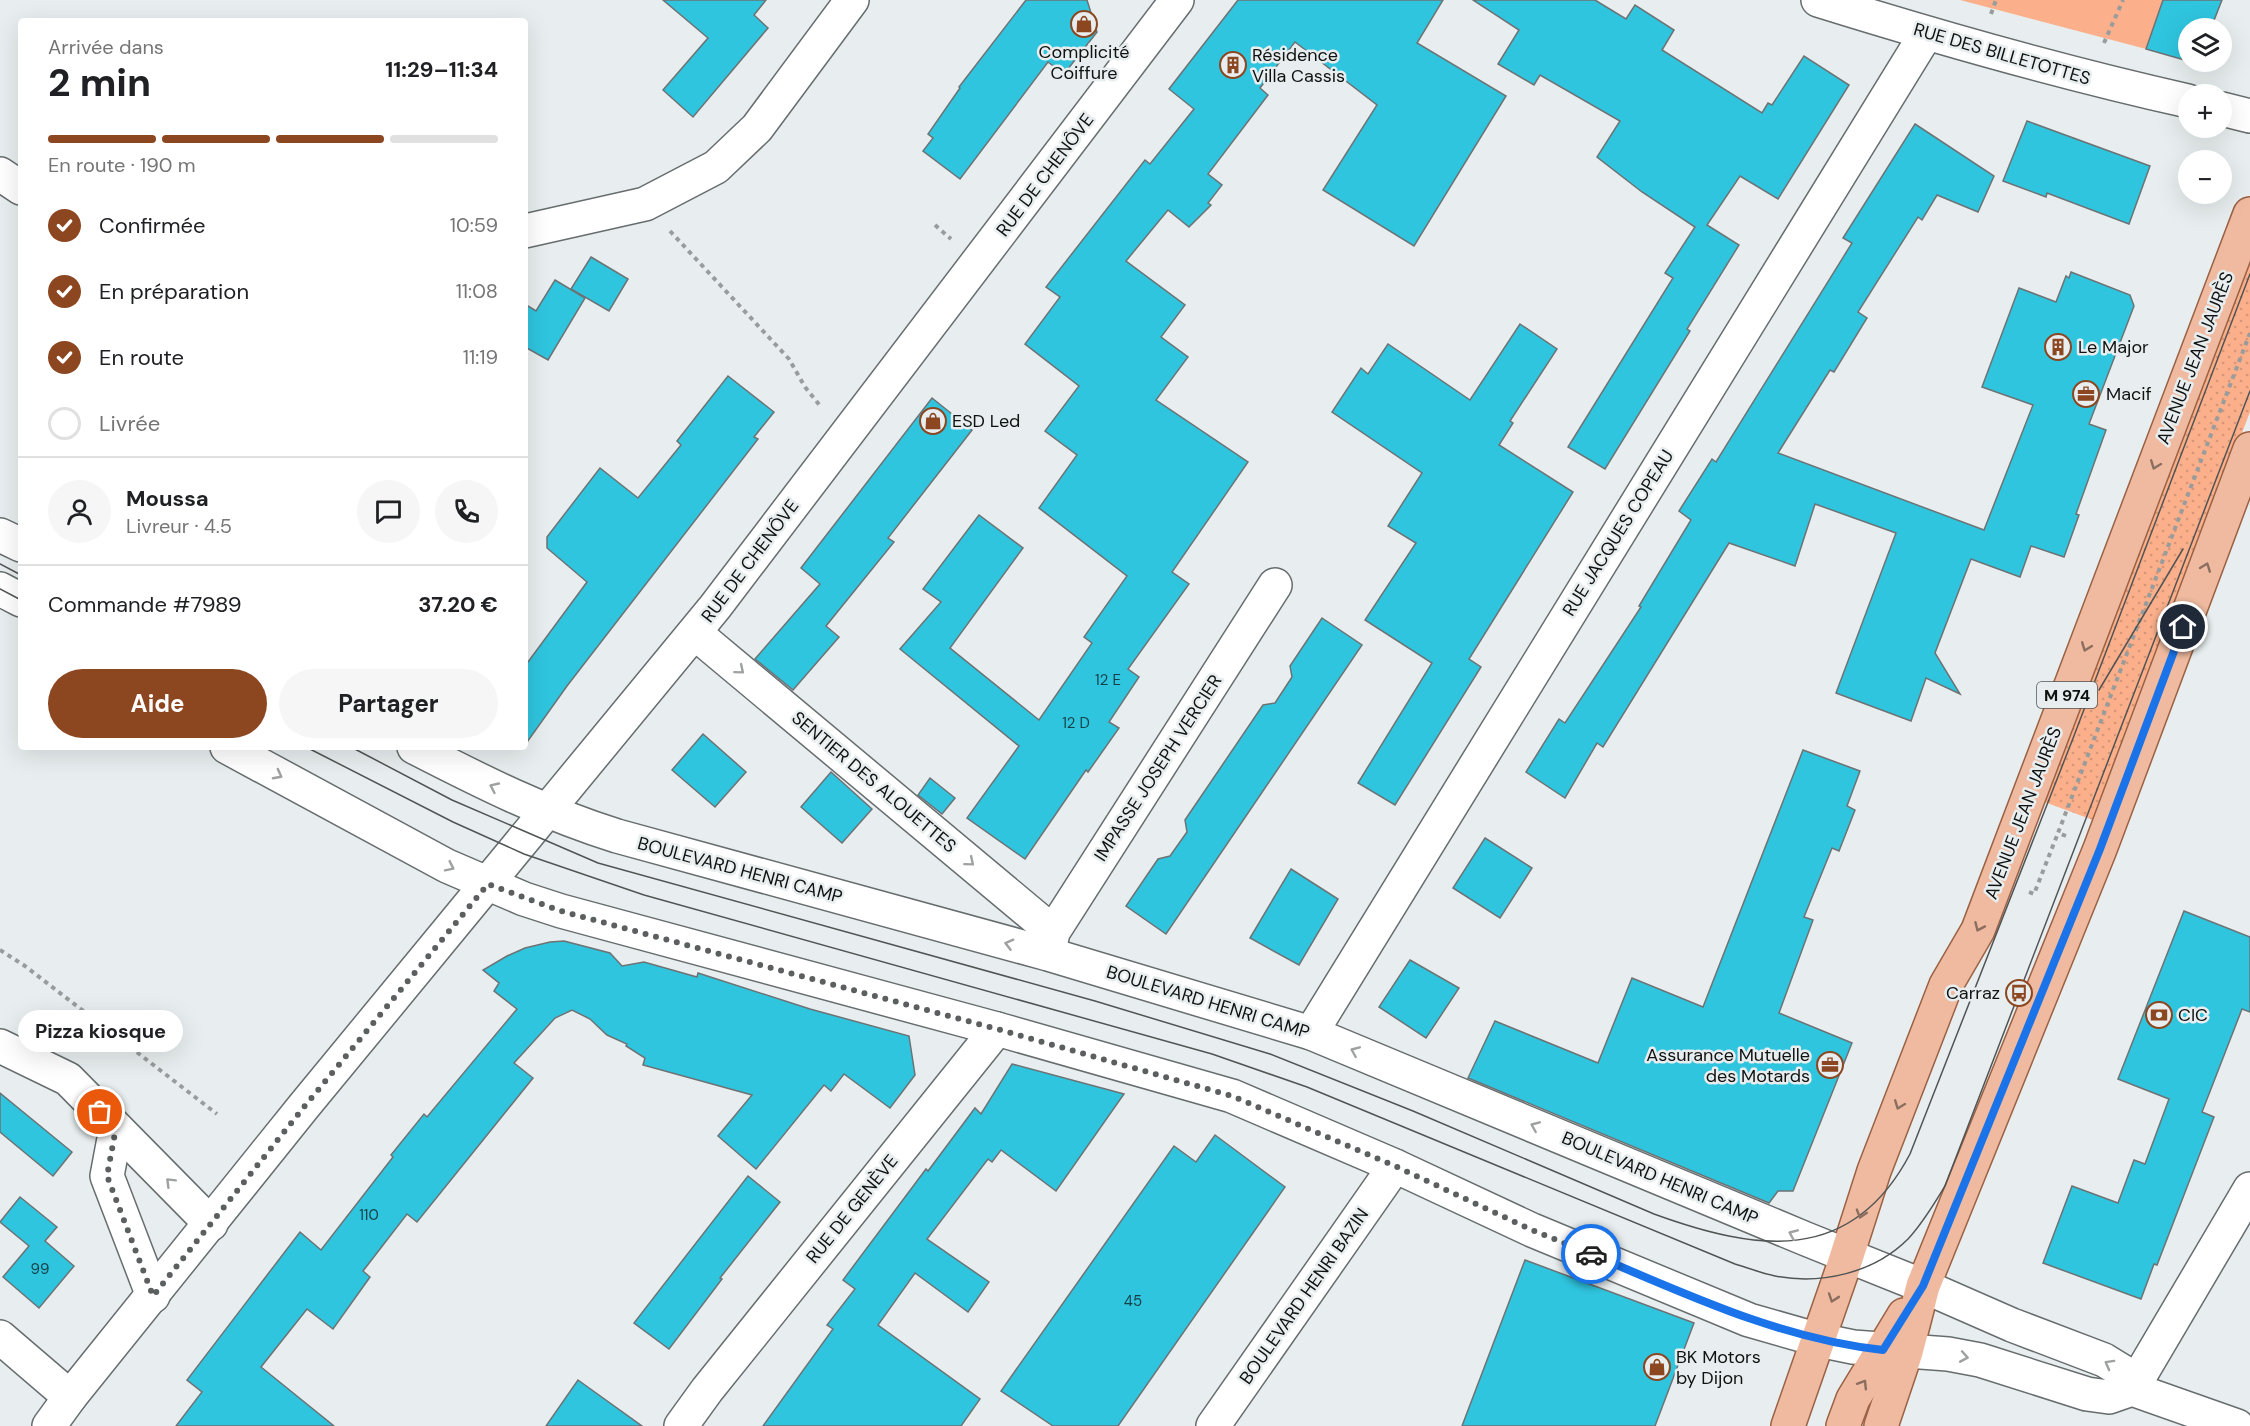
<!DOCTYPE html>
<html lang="fr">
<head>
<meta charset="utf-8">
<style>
  :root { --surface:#fff; --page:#f6f6f6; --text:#202124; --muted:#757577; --line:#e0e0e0; --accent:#8c4620 }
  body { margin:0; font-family:"DM Sans",sans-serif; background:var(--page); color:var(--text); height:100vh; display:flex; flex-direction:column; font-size:22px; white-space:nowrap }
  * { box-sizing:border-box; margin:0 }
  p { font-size:20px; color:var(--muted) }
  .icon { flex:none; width:33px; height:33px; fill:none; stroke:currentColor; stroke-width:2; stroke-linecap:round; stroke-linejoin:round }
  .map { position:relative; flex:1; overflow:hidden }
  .drawer { position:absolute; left:18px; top:18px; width:510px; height:732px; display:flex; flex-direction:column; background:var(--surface); border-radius:6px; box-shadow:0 6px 24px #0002 }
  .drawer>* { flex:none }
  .buttons { position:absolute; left:2178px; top:18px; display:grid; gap:12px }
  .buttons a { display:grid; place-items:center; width:54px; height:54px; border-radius:50%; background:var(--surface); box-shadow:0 6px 24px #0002; font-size:30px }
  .pin { position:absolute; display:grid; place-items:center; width:51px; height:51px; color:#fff; margin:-26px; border:3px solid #fff; border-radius:50%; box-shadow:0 2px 6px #0007 }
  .courier { position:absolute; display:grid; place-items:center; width:60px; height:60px; margin:-30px; border:4px solid #1a73e8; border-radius:50%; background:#fff; color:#222; box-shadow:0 2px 8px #0007 }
  .bubble { position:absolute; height:42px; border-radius:21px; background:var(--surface); box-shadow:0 6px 24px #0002; font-size:20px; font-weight:700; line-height:42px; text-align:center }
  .head em { font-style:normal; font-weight:700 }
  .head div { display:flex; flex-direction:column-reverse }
  .head { display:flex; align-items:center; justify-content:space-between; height:102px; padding:0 30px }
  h1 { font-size:39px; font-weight:700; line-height:45px }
  .bar { display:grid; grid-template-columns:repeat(4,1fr); gap:9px 6px; align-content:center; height:72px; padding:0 30px }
  .bar i { height:8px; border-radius:4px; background:var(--line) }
  .bar .current { background:var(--accent) }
  .bar p { grid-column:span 4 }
  .line { display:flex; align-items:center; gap:15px; padding:0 30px; border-top:2px solid var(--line) }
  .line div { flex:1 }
  .round { display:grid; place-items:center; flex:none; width:63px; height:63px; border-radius:32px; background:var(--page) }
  ol { padding:0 30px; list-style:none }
  li { display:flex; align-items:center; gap:18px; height:66px }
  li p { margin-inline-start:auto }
  li .icon { padding:6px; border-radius:50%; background:var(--accent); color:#fff; stroke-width:4 }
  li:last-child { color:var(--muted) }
  li i { width:33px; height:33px; border:3px solid var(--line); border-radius:50% }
  .button { display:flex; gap:12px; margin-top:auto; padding:12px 30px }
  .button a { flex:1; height:69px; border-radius:36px; background:var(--accent); color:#fff; font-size:24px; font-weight:700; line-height:69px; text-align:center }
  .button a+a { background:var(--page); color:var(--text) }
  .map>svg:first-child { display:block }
  .grass { fill:url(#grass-dots) }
  .green { fill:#fbb08b }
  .building { fill:#2fc5df; stroke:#6d7274; stroke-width:1.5 }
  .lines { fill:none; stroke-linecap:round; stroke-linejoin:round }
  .minor-casing { stroke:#676d6e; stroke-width:36 }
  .tertiary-casing { stroke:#676d6e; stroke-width:36 }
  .primary-casing { stroke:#9a6144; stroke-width:36 }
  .path { stroke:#989c9d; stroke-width:4; stroke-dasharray:4.5 4.5; stroke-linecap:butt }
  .minor { stroke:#fff; stroke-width:33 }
  .tertiary { stroke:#fff; stroke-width:33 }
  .primary { stroke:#efba9f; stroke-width:33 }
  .tram { stroke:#515454; stroke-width:1.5 }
  .oneway { stroke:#8b6e60 }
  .oneway2 { stroke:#9fa0a0 }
  .done { stroke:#5c5f5f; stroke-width:6; stroke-dasharray:0 10.8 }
  .route { stroke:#1a73e8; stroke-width:8 }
  .labels { text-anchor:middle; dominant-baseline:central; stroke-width:5; stroke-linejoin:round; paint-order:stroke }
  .number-label { font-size:15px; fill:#183f45 }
  .shield { fill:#e8eeef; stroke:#515454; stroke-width:1.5 }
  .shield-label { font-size:16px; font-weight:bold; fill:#101212 }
  .poi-label { font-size:18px; fill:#101212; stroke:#e8eeef; text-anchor:start }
  .street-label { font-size:18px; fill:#101212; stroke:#e8eeef }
</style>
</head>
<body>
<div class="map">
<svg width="2250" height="1426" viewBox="0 0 2250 1426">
  <defs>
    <pattern id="grass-dots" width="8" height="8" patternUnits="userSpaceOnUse" patternTransform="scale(1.5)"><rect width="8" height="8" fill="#fbb08b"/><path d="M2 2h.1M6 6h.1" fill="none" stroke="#d69677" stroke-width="1.8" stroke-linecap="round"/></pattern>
  </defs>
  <rect width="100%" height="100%" fill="#e8eeef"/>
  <polygon class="grass" points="2250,251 2250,412 2093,820 2039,800"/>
  <polygon class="green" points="1960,0 2163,0 2146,49"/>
  <g class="building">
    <polygon points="663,0 766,0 754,15 768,28 693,117 663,90 708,38"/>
    <polygon points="1026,0 1087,0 1097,32 1064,74 1048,62 960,179 923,151 933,138 928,134 960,88 959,87"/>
    <polygon points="1238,0 1443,0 1417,43 1506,96 1414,246 1323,190 1377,105 1295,42 1260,88 1268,95 1208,174 1222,185 1208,203 1211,205 1189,227 1168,210 1126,261 1185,305 1161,337 1188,357 1156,400 1248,462 1172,572 1189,584 1128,669 1139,677 1109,722 1119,728 1088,772 1086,770 1025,859 967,818 1019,746 900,649 941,602 923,589 979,515 1023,548 950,648 1039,720 1092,643 1084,637 1127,576 1039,508 1077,455 1045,431 1079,386 1025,344 1060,297 1046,287 1145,160 1150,164 1194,109 1169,89"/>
    <polygon points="1473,0 1595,0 1626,19 1635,5 1674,30 1662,50 1762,113 1768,103 1772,105 1804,56 1849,85 1778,199 1740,176 1707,225 1739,245 1687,329 1690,331 1605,469 1568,447 1673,278 1665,273 1695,227 1642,192 1597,157 1620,121 1540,75 1534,85 1498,64 1519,30"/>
    <polygon points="2163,0 2222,0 2211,28 2188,28 2188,61 2146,49"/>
    <polygon points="2027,121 2150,166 2129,224 2047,193 2046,197 2003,181"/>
    <polygon points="1915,124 1994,176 1978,212 1937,195 1922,220 1918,217 1858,312 1867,318 1834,372 1830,370 1778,453 1984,530 2033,405 1982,387 2019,288 2056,302 2066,276 2069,278 2071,272 2130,295 2134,306 2089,424 2106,430 2076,514 2079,515 2064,557 2031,546 2020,577 1971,559 1935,653 1960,694 1926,678 1911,721 1836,693 1896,533 1815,504 1795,566 1729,543 1603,747 1597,743 1565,798 1526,772 1559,719 1565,723 1641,607 1639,606 1691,520 1679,511 1712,459 1716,462 1852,243 1843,238"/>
    <polygon points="591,257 628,279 609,311 571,289"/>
    <polygon points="555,280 585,298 548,360 525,347 525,304 536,311"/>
    <polygon points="1520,324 1557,349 1510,421 1513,423 1499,445 1573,492 1469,659 1481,667 1395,805 1358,783 1432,663 1365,620 1416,543 1388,526 1422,473 1332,412 1361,368 1368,374 1388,344 1470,400"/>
    <polygon points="728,376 774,412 754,437 758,439 567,686 525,745 525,666 587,582 547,548 547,537 600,468 638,498 681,445 677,441"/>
    <polygon points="932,398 972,430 888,538 894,542 826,626 839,637 793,690 755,659 820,584 801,568"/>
    <polygon points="1322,618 1362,645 1166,934 1126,906 1158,859 1170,856 1187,832 1185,820 1263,705 1275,703 1292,677 1290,666"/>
    <polygon points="703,734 746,772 715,807 672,770"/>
    <polygon points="1803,750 1860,771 1847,806 1855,810 1839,851 1832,848 1804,917 1813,920 1779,1013 1852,1043 1793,1191 1778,1191 1769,1203 1468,1078 1495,1021 1598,1063 1632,978 1703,1007"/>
    <polygon points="831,772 872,809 842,843 801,807"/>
    <polygon points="930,778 955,798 942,814 918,795"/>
    <polygon points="1485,838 1532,868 1500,918 1453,888"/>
    <polygon points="1291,869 1338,899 1299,965 1250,938"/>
    <polygon points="2184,911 2250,937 2250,1012 2242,1009 2202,1112 2214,1117 2157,1265 2154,1264 2141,1299 2043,1263 2072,1186 2118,1203 2134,1160 2145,1164 2169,1099 2118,1079"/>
    <polygon points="564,941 610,953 622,966 644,962 697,977 698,973 810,1009 909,1036 915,1075 890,1108 844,1074 831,1091 824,1085 756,1169 718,1136 752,1095 643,1065 645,1058 626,1046 627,1044 607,1035 590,1019 572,1010 555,1018 514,1063 533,1078 417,1222 407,1214 363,1271 370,1277 333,1329 307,1309 261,1367 334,1426 176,1426 202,1392 187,1380 300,1232 321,1250 393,1157 391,1155 424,1114 427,1117 517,1009 494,991 499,983 483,970 507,956 525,948 550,942"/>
    <polygon points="1410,960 1459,988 1426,1038 1379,1007"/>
    <polygon points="1012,1064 1124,1094 1056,1191 1001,1150 992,1162 988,1159 927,1239 989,1282 968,1312 915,1273 878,1325 980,1399 961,1426 763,1426 833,1329 827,1325 855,1289 843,1280 926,1169 928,1171 975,1108 981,1114"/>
    <polygon points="0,1093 72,1152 53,1176 0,1132"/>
    <polygon points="1215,1135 1285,1187 1118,1426 1053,1426 1001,1391 1174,1146 1196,1162"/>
    <polygon points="748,1176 780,1202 720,1278 722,1279 669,1349 634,1323"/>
    <polygon points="20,1197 57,1227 45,1241 74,1266 39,1308 3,1277 29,1246 0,1222"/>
    <polygon points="1525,1260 1694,1323 1655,1426 1462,1426"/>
    <polygon points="578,1380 642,1426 546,1426"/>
  </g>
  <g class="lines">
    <defs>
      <g id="minor">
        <path d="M1818,0C1940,38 2063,73 2188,101"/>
        <polyline points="2222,109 2250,116"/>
        <polyline points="0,174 21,188"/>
        <polyline points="525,231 645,204 716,167 757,128 852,0"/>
        <polyline points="695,633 1053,932"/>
        <polyline points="1049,953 1053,932 1275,585"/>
        <polyline points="1311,1033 1926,34"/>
        <polyline points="0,1046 68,1079 211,1224"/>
        <polyline points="116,1128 107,1176 153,1296"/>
        <polyline points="1923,1286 2012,1325 2104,1360 2122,1371 2132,1389"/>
        <polyline points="0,1337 70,1397"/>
        <polyline points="1819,1340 1853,1347 1948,1354 1980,1360 2087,1394 2109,1397 2132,1389 2237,1426"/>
        <polyline points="2132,1389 2250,1189"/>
        <polyline points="681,1426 707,1390 997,1029"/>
        <polyline points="1213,1426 1395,1166"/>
      </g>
      <g id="tertiary">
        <polyline points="0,535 21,545"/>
        <polyline points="0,589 21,600"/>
        <polyline points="227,747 447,866 524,899 561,911 997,1029 1232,1096 1395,1166 1532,1230 1749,1320 1819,1340"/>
        <path d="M414,747C480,781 546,814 617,836L1048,954L1311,1033L1806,1239L1923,1286"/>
        <polyline points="49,1426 70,1397 304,1106 715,607 1177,0"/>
      </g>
      <g id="primary">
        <polyline points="1788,1426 1841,1274 1874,1171 1946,985 1978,930 2250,214"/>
        <polyline points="1843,1426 1853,1399 1904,1315"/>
        <polyline points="1881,1426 1906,1352 1923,1286 2100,849 2250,449"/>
      </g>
    </defs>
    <use href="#minor" class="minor-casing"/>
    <use href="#tertiary" class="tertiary-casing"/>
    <use href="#primary" class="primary-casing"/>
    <g class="path">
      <polyline points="1991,14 1996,0"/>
      <polyline points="2104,43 2123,0"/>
      <polyline points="935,225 951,239"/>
      <polyline points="670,231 789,359 805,387 821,407"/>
      <polyline points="2066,836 2058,833 2250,333"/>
      <polyline points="2029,892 2034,894 2058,833"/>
      <polyline points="0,950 25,966 217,1114"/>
    </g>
    <use href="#minor" class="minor"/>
    <use href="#tertiary" class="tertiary"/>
    <use href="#primary" class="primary"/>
    <g class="tram">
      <polyline points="0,564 21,575"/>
      <polyline points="0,589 21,600"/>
      <polyline points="2099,690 2183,549"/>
      <path d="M306,747L453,822L524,854L644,895L1212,1054L1307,1087L1735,1264C1748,1268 1761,1273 1775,1276C1821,1285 1874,1273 1908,1239C1923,1223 1934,1204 1945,1186L2250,391"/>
      <path d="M351,747L452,800L598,863L1095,1001L1270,1054L1413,1111L1654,1214C1756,1251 1851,1266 1910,1154L2072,741L2250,274"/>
    </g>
  </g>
  <defs><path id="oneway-chevron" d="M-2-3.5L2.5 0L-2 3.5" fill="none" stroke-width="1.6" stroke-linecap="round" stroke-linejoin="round" transform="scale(1.5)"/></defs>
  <g class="oneway">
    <use href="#oneway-chevron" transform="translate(2155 465) rotate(111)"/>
    <use href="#oneway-chevron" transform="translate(2206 567) rotate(-69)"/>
    <use href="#oneway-chevron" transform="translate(2086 647) rotate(111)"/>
    <use href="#oneway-chevron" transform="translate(1979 927) rotate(114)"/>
    <use href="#oneway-chevron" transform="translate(1899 1105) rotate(111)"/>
    <use href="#oneway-chevron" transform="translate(1861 1214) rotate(107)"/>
    <use href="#oneway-chevron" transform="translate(1833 1298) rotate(109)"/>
    <use href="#oneway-chevron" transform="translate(1863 1384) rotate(-58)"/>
  </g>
  <g class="oneway2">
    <use href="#oneway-chevron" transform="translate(740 670) rotate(40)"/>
    <use href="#oneway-chevron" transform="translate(278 775) rotate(28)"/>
    <use href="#oneway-chevron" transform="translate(494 787) rotate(-155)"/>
    <use href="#oneway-chevron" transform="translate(970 862) rotate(40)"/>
    <use href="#oneway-chevron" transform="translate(450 867) rotate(26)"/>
    <use href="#oneway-chevron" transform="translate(1009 944) rotate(-165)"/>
    <use href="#oneway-chevron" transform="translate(1355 1051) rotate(-157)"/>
    <use href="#oneway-chevron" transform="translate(1535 1126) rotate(-157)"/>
    <use href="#oneway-chevron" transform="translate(170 1182) rotate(-135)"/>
    <use href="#oneway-chevron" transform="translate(1793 1234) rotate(-157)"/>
    <use href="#oneway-chevron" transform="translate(1964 1357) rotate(10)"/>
    <use href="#oneway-chevron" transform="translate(2109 1364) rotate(-151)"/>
  </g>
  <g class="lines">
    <polyline class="done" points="100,1112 116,1128 107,1176 153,1296 304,1107 488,884 561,911 997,1029 1232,1096 1395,1166 1532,1230 1591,1254"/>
    <path class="route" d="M1591,1254C1686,1294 1780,1339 1883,1350L1923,1286L2100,849L2183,627"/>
  </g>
  <defs>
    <symbol id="shop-ring" viewBox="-11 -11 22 22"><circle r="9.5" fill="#e8eeef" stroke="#8c4620" stroke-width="1.5"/><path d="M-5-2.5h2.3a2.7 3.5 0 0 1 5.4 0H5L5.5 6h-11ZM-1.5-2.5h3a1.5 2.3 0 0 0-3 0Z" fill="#8c4620"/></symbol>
    <symbol id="building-ring" viewBox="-11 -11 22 22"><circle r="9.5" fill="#e8eeef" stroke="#8c4620" stroke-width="1.5"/><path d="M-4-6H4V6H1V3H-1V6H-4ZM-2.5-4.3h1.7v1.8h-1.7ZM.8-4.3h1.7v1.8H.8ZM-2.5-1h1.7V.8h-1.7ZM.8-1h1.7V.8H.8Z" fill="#8c4620"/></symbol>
    <symbol id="office-ring" viewBox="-11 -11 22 22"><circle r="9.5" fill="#e8eeef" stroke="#8c4620" stroke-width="1.5"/><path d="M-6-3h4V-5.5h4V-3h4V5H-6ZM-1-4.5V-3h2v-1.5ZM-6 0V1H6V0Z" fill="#8c4620"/></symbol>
    <symbol id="bus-ring" viewBox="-11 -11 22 22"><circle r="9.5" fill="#e8eeef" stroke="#8c4620" stroke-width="1.5"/><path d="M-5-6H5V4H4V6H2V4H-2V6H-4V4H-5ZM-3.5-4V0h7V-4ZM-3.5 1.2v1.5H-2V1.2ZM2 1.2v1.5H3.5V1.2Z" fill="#8c4620"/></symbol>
    <symbol id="bank-ring" viewBox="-11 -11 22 22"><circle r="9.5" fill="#e8eeef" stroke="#8c4620" stroke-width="1.5"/><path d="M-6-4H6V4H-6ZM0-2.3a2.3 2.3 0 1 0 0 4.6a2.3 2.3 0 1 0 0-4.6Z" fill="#8c4620"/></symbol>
  </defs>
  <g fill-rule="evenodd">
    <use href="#shop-ring" x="1069" y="9" width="30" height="30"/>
    <use href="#building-ring" x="1218" y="50" width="30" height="30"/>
    <use href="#building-ring" x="2043" y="332" width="30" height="30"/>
    <use href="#office-ring" x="2071" y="379" width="30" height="30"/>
    <use href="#shop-ring" x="918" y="406" width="30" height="30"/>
    <use href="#bus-ring" x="2004" y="978" width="30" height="30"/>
    <use href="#bank-ring" x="2144" y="1000" width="30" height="30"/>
    <use href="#office-ring" x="1815" y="1050" width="30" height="30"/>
    <use href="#shop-ring" x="1642" y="1352" width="30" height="30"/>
  </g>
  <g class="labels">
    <g class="number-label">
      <text x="1108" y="680">12 E</text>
      <text x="1076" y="723">12 D</text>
      <text x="369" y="1215">110</text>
      <text x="40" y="1269">99</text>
      <text x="1133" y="1301">45</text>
    </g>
    <rect class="shield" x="2037" y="682" width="60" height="26" rx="4.5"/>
    <g class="shield-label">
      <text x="2067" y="695">M 974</text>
    </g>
    <g class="poi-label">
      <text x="1084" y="52" text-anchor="middle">Complicité<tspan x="1084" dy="21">Coiffure</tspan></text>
      <text x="1252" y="55">Résidence<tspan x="1252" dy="21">Villa Cassis</tspan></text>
      <text x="2078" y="347">Le Major</text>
      <text x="2106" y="394">Macif</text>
      <text x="952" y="421">ESD Led</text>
      <text x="2000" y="993" text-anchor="end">Carraz</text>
      <text x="2178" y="1015">CIC</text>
      <text x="1810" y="1055" text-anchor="end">Assurance Mutuelle<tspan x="1810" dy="21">des Motards</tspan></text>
      <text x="1676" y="1357">BK Motors<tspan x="1676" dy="21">by Dijon</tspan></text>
    </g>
    <g class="street-label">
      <text transform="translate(2002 54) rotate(16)">RUE DES BILLETOTTES</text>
      <text transform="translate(1045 175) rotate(-53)">RUE DE CHENÔVE</text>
      <text transform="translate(2195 358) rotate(-69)">AVENUE JEAN JAURÈS</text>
      <text transform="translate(1618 533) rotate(-58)">RUE JACQUES COPEAU</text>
      <text transform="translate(750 561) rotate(-53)">RUE DE CHENÔVE</text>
      <text transform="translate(1158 768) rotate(-57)">IMPASSE JOSEPH VERCIER</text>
      <text transform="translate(874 782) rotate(40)">SENTIER DES ALOUETTES</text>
      <text transform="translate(2023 813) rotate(-69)">AVENUE JEAN JAURÈS</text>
      <text transform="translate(740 870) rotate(15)">BOULEVARD HENRI CAMP</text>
      <text transform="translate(1208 1002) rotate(17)">BOULEVARD HENRI CAMP</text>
      <text transform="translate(1660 1178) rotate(23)">BOULEVARD HENRI CAMP</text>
      <text transform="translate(852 1209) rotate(-51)">RUE DE GENÈVE</text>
      <text transform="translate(1304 1296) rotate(-55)">BOULEVARD HENRI BAZIN</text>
    </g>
  </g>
</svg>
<div class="buttons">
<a><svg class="icon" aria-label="layers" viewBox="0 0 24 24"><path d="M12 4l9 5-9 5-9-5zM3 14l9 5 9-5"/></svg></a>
<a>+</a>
<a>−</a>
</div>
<div class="pin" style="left:100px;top:1112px;background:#ea580c"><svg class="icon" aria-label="bag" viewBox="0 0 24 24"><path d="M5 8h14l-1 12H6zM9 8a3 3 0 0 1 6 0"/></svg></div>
<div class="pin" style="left:2183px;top:627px;background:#1f2937"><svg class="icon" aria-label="home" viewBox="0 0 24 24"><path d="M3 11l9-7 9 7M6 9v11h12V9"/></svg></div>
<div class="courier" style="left:1591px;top:1254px"><svg class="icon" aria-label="car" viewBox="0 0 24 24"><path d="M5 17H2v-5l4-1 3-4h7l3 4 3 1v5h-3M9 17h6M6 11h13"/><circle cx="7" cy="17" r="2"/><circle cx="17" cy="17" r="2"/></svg></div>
<div class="bubble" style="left:18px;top:1010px;width:165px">Pizza kiosque</div>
<section class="drawer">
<div class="head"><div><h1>2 min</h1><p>Arrivée dans</p></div><em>11:29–11:34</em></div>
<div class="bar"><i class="current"></i><i class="current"></i><i class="current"></i><i></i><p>En route · 190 m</p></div>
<ol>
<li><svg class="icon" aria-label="check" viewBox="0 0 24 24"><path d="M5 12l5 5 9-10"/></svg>Confirmée<p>10:59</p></li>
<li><svg class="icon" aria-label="check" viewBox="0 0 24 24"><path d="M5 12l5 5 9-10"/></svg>En préparation<p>11:08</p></li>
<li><svg class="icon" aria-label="check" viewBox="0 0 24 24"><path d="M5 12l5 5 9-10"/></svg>En route<p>11:19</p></li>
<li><i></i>Livrée</li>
</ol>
<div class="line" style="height:108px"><a class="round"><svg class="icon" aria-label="person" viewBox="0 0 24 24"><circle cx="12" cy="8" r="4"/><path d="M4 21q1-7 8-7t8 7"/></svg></a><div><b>Moussa</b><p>Livreur · 4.5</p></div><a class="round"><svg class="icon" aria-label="chat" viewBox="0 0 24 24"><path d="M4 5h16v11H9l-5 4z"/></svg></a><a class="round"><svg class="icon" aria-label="phone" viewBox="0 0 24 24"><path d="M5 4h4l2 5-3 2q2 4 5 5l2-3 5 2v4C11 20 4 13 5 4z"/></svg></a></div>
<div class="line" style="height:78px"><div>Commande #7989</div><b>37.20 €</b></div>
<div class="button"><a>Aide</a><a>Partager</a></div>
</section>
</div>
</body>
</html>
